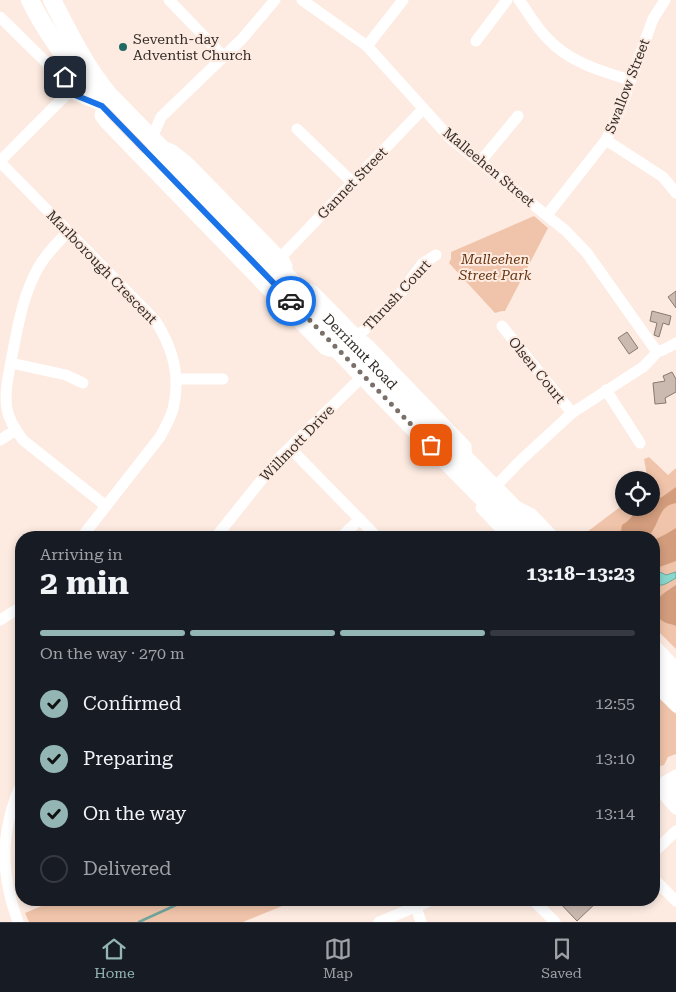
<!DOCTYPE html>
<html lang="en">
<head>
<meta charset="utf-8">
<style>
  :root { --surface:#171b24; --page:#242831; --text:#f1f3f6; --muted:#9ea1a6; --line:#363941; --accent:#93b5b4 }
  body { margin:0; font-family:"Roboto Serif",serif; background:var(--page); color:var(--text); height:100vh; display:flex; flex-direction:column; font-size:19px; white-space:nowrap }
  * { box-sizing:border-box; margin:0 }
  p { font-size:16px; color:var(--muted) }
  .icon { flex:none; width:28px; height:28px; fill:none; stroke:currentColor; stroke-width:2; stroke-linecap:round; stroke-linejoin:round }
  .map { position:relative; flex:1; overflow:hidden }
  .side { position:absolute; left:15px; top:531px; width:645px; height:375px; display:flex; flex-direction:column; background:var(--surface); border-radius:20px; box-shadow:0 2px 8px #0003 }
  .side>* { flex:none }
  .tools { position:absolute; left:615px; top:471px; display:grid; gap:10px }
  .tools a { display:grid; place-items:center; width:45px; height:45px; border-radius:50%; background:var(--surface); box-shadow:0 2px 8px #0003; font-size:25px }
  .pin { position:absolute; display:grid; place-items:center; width:42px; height:42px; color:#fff; margin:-21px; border-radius:10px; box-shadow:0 2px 8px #0006 }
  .courier { position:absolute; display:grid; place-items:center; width:50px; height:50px; margin:-25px; border:4px solid #1a73e8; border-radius:50%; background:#fff; color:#222; box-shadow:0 1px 6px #0007 }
  .head em { font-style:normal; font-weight:700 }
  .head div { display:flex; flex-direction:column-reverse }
  .head { display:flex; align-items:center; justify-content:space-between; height:85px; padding:0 25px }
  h1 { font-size:32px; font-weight:700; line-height:38px }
  .bar { display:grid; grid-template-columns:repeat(4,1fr); gap:8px 5px; align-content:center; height:60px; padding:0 25px }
  .bar i { height:6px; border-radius:4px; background:var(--line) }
  .bar .on { background:var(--accent) }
  .bar p { grid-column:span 4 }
  ol { padding:0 25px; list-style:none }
  li { display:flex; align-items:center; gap:15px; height:55px }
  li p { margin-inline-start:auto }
  li .icon { padding:5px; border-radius:50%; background:var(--accent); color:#111; stroke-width:4 }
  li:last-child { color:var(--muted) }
  li i { width:28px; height:28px; border:2px solid var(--line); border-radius:50% }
  .tabs { display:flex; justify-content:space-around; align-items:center; height:70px; border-top:1px solid var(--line); background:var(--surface); font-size:14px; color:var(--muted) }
  .tabs a { display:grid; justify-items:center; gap:2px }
  .tabs .on { color:var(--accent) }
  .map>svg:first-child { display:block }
  .green { fill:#f0c4aa }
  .forest { fill:#d39d7d }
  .water { fill:#88d7cd; stroke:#6fa49c }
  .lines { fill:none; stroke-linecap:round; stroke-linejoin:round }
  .stream { stroke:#6fa49c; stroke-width:2.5 }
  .building { fill:#cabab0; stroke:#897a71 }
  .minor { stroke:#fff; stroke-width:11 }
  .highway { stroke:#fff; stroke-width:18 }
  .done { stroke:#7a7069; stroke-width:5; stroke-dasharray:0 9 }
  .route { stroke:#1a73e8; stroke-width:6 }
  .poi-dot { fill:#206a63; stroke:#fdebe1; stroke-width:2 }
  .labels { text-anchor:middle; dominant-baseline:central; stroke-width:4; stroke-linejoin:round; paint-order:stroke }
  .poi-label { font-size:14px; fill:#342d29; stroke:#fdebe1; text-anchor:start }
  .street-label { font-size:14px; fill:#342d29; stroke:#fdebe1 }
  .park-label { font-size:14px; font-style:italic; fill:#67350f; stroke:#fdebe1 }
</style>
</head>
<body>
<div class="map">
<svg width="676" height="922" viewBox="0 0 676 922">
  <rect width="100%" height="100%" fill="#fdebe1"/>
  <g class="green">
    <polygon points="534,216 548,228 505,311 502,311 495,313 449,263 451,259 451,252"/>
    <polygon points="649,457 668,475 676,468 676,649 654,627 654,538 579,538 624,504 624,508 651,508 651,480 648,480 644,459"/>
    <polygon points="654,692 676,714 676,754 668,757 664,765 654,768"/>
    <polygon points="56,900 297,900 243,922 29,922 25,913"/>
  </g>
  <g class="forest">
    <path d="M676,487V503C672,504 668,505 665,508C657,516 656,534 644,538C638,539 629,538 623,537L621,536V531L622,525C638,516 629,508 651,508V501L662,497Z"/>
    <polygon points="676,528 676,561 654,569 654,540 666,534"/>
    <path d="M676,585V626C672,624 668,624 664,622C660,620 658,617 656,613C652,598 666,592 676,585Z"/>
  </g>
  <path class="water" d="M660,572L666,575L676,572V578C672,580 664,586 660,585C650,584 656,575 660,572Z"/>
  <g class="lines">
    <polyline class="stream" points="139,922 187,900"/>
  </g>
  <g class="building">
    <polygon points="676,291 676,308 668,297"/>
    <polygon points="652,311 671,316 669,325 663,323 659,337 654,335 657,323 650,321"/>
    <polygon points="627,332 638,348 629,354 618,338"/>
    <polygon points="672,372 676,379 676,392 665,398 666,403 655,404 653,383 665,381 663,376"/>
    <polygon points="557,900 599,900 577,921"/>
  </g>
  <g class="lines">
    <g class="minor">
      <polyline points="169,0 224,57"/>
      <polyline points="275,0 242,39 161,117 154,133 154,142 173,150 188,162 284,260 287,266 286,275"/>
      <polyline points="302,0 367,46 450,138 566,231 587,253 657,352"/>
      <path d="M519,0C528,12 536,27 547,38C569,62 600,71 630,80"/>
      <polyline points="0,17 59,75 65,77"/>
      <polyline points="476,41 507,0"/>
      <polyline points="367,46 403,0"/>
      <path d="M67,60C65,71 62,84 70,93L102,106L100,116L105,123L324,349C330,352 333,352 338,350"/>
      <polyline points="297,129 352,182"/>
      <polyline points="606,140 663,177 676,193"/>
      <polyline points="0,161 69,92"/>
      <path d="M0,162L155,320C173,348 181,376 173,409C170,419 165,428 160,437L81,538"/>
      <polyline points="480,162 518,116"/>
      <polyline points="547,215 606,140 620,110 653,19 665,0"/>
      <path d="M68,232C57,243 46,254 38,268C23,295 18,325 12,356C9,373 4,392 7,409C9,421 16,431 23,440L106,506"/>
      <polyline points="281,257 423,109"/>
      <polyline points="298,284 314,291 358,336 370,346 466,446 467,460"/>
      <polyline points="502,326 572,413"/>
      <polyline points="358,336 397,298 422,264 436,255"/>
      <polyline points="11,363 66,375 83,383"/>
      <polyline points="177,379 223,379"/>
      <polyline points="606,390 640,443"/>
      <polyline points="0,440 16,430"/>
      <polyline points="290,448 378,538"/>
      <polyline points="494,488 520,461 572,413 643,367 651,359 657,352 663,350 676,343"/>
      <polyline points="516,506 532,514 555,538"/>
      <polyline points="481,508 509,538"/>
      <polyline points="215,538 279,458 363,376"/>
      <polyline points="340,538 360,519"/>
      <polyline points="0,620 21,607"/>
      <polyline points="654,685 676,707"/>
      <path d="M676,775L665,781C660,796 667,799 676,809"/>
      <path d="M676,778C672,786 671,791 676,799"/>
      <polyline points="654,852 676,831"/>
      <polyline points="654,879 676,901"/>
      <polyline points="533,900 555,922"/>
      <polyline points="416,907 421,922"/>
      <path d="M18,922C0,873 0,832 21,784"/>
      <polyline points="379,922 432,900"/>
    </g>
    <g class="highway">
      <path d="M30,0C47,35 71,65 94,95"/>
      <path id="s1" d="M52,0C69,33 85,66 109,95L543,538"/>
      <polyline points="151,156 391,405 522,538"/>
      <polyline points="654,649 676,672"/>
      <polyline points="654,672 676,694"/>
    </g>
  </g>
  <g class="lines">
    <polyline class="done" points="291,301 431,445"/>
    <polyline class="route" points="65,77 67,90 70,93 102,106 291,301"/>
  </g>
  <circle class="poi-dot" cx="123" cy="47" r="5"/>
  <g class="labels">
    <g class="poi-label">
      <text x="133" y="39">Seventh-day<tspan x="133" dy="16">Adventist Church</tspan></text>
    </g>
    <g class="street-label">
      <text transform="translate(627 86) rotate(-69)">Swallow Street</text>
      <text transform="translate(489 167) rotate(40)">Malleehen Street</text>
      <text transform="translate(352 183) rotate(-46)">Gannet Street</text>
      <text transform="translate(102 267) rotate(46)">Marlborough Crescent</text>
      <text transform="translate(397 295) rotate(-47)">Thrush Court</text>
      <text stroke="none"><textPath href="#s1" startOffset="470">Derrimut Road</textPath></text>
      <text transform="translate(537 370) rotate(51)">Olsen Court</text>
      <text transform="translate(297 443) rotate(-46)">Willmott Drive</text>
    </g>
    <g class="park-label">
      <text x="495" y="259">Malleehen<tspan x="495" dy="16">Street Park</tspan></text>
    </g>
  </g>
</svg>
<div class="tools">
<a><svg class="icon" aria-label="locate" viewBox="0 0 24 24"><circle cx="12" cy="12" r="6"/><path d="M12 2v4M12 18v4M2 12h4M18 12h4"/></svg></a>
</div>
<div class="pin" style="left:431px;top:445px;background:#ea580c"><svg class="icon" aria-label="bag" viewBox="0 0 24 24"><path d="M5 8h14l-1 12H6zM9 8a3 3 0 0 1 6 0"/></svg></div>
<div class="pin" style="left:65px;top:77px;background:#1f2937"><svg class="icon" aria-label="home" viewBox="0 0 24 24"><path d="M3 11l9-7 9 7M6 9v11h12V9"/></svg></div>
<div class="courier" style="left:291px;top:301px"><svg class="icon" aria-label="car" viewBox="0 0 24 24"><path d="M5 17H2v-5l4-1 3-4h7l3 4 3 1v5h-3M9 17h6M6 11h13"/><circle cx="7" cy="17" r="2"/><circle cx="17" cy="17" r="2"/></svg></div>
<section class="side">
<div class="head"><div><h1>2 min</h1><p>Arriving in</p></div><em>13:18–13:23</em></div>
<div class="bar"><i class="on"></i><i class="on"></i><i class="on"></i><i></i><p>On the way · 270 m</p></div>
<ol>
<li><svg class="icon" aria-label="check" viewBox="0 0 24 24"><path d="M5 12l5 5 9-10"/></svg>Confirmed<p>12:55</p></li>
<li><svg class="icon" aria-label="check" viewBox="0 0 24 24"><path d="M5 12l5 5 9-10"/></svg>Preparing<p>13:10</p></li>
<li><svg class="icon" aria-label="check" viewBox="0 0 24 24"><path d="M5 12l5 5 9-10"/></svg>On the way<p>13:14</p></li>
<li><i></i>Delivered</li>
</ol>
</section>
</div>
<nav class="tabs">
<a class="on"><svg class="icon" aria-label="home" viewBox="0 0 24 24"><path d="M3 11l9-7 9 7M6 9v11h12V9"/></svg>Home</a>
<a><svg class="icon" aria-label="map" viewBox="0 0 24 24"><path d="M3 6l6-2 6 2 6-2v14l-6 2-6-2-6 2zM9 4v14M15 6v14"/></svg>Map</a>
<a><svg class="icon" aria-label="saved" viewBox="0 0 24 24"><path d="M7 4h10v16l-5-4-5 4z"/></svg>Saved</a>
</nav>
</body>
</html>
